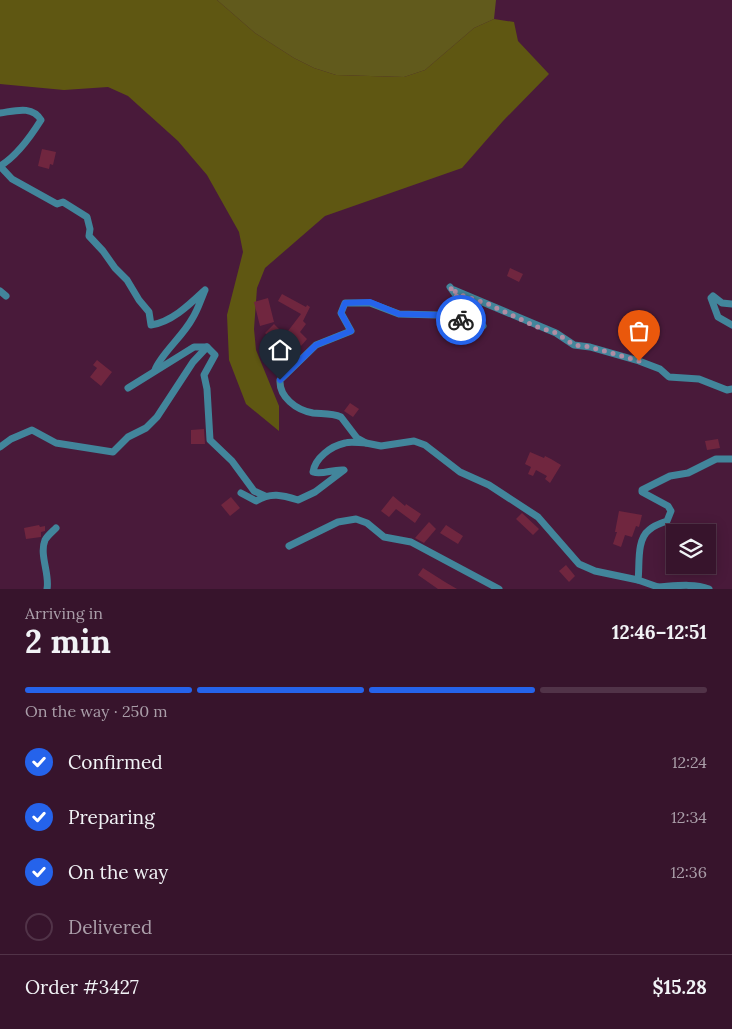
<!DOCTYPE html>
<html lang="en">
<head>
<meta charset="utf-8">
<style>
  :root { --surface:#37142c; --page:#422138; --text:#f1f3f6; --muted:#aa9ea9; --line:#513348; --accent:#2563eb }
  body { margin:0; font-family:Lora,serif; background:var(--page); color:var(--text); height:100vh; display:flex; flex-direction:column; font-size:19px; white-space:nowrap }
  * { box-sizing:border-box; margin:0 }
  p { font-size:16px; color:var(--muted) }
  .icon { flex:none; width:28px; height:28px; fill:none; stroke:currentColor; stroke-width:2; stroke-linecap:round; stroke-linejoin:round }
  .map { position:relative; height:589px; overflow:hidden }
  .side { display:flex; flex-direction:column; background:var(--surface); flex:1 }
  .side>* { flex:none }
  .buttons { position:absolute; left:666px; top:524px; display:grid; gap:10px }
  .buttons a { display:grid; place-items:center; width:50px; height:50px; border-radius:0px; background:var(--surface); box-shadow:0 2px 12px #0003,0 0 0 1px var(--line); font-size:25px }
  .pin { position:absolute; display:grid; place-items:center; width:42px; height:42px; color:#fff; margin:-51px -21px; border-radius:50% 50% 50% 0; rotate:-45deg; box-shadow:0 0 5px #0007 }
  .pin .icon { rotate:45deg }
  .courier { position:absolute; display:grid; place-items:center; width:50px; height:50px; margin:-25px; border:4px solid #2563eb; border-radius:50%; background:#fff; color:#222; box-shadow:0 1px 6px #0007 }
  .head em { font-style:normal; font-weight:700 }
  .head div { display:flex; flex-direction:column-reverse }
  .head { display:flex; align-items:center; justify-content:space-between; height:85px; padding:0 25px }
  h1 { font-size:32px; font-weight:700; line-height:38px }
  .bar { display:grid; grid-template-columns:repeat(4,1fr); gap:8px 5px; align-content:center; height:60px; padding:0 25px }
  .bar i { height:6px; border-radius:4px; background:var(--line) }
  .bar .selected { background:var(--accent) }
  .bar p { grid-column:span 4 }
  .line { display:flex; align-items:center; gap:12px; padding:0 25px; border-top:1px solid var(--line) }
  .line div { flex:1 }
  ol { padding:0 25px; list-style:none }
  li { display:flex; align-items:center; gap:15px; height:55px }
  li p { margin-inline-start:auto }
  li .icon { padding:5px; border-radius:50%; background:var(--accent); color:#fff; stroke-width:4 }
  li:last-child { color:var(--muted) }
  li i { width:28px; height:28px; border:2px solid var(--line); border-radius:50% }
  .map>svg:first-child { display:block }
  .green { fill:#615a1c }
  .forest { fill:#5f5712 }
  .building { fill:#70263f }
  .lines { fill:none; stroke-linecap:round; stroke-linejoin:round }
  .minor { stroke:#42859b; stroke-width:7 }
  .done { stroke:#b08ca3; stroke-width:5; stroke-dasharray:0 9 }
  .route { stroke:#2563eb; stroke-width:6 }
</style>
</head>
<body>
<div class="map">
<svg width="732" height="589" viewBox="0 0 732 589">
  <rect width="100%" height="100%" fill="#491a3a"/>
  <polygon class="green" points="217,0 496,0 494,19 474,28 425,70 404,77 336,75 314,68 294,58 255,33"/>
  <polygon class="forest" points="0,0 217,0 255,33 294,58 314,68 336,75 404,77 425,70 474,28 494,19 514,22 518,41 549,74 503,121 462,168 325,216 265,268 257,288 254,329 256,350 279,406 279,431 246,404 229,360 227,315 243,252 239,232 207,175 178,141 128,96 108,87 64,90 0,84"/>
  <g class="building">
    <polygon points="42,149 56,152 53,165 50,164 49,169 38,166"/>
    <polygon points="510,268 523,274 519,282 507,276"/>
    <polygon points="282,294 306,307 307,305 310,307 303,321 306,324 300,332 307,339 301,346 296,341 286,352 265,333 274,324 285,335 301,314 278,301"/>
    <polygon points="268,298 274,322 260,326 254,302"/>
    <polygon points="97,360 112,372 101,386 90,377 97,368 93,365"/>
    <polygon points="350,403 359,409 353,417 344,411"/>
    <polygon points="204,429 205,444 191,444 191,430"/>
    <polygon points="718,439 720,448 707,450 705,441"/>
    <polygon points="530,452 544,458 545,456 551,459 561,465 550,483 545,479 547,476 536,470 533,476 528,474 531,467 525,464"/>
    <polygon points="393,496 405,506 406,504 421,514 415,523 396,509 389,517 381,511"/>
    <polygon points="231,497 240,508 230,516 221,505"/>
    <polygon points="619,511 642,515 639,527 636,526 632,537 625,535 621,547 613,544 617,532 615,532"/>
    <polygon points="522,513 539,529 533,535 516,519"/>
    <polygon points="429,522 436,529 424,543 415,538"/>
    <polygon points="39,525 40,527 45,526 45,531 41,532 41,537 26,539 24,528"/>
    <polygon points="446,525 463,536 458,544 440,533"/>
    <polygon points="566,565 575,576 569,582 559,571"/>
    <polygon points="423,568 445,582 457,589 438,589 418,575"/>
  </g>
  <g class="lines">
    <g class="minor">
      <path d="M0,113C15,111 32,105 41,120C31,136 17,156 0,166"/>
      <path d="M0,166L12,179L57,204L63,202L87,217L90,229L89,236L103,251L115,268L127,280L139,300L149,312L151,325C172,322 190,304 205,290C201,299 198,310 192,319C183,336 160,355 155,370"/>
      <path d="M450,287L463,305L483,326L437,315L399,314L370,303H345L341,313L351,331L316,345L280,380C279,397 296,410 313,413C322,414 332,413 341,417L357,438L366,443L381,446L414,441L425,445L460,472L489,485L538,517L579,564L595,571L638,580"/>
      <polyline points="454,290 556,333 574,345 590,347 639,361 660,369 669,377 699,379 727,390 732,389"/>
      <polyline points="0,291 6,296"/>
      <polyline points="732,304 722,303 713,296 711,298 718,317 732,325"/>
      <polyline points="128,388 194,347 207,347 215,355 204,375 207,389 210,440 232,461 254,491 265,496"/>
      <polyline points="0,447 11,439 32,430 56,443 113,452 128,437 146,428 157,417 193,362 207,347"/>
      <path d="M241,493L256,501C271,492 282,495 298,500L315,492L344,470C332,469 323,475 313,472C315,458 331,446 345,443C351,441 359,443 366,443"/>
      <polyline points="289,546 338,522 356,519 367,523 384,537 411,542 499,589"/>
      <path d="M658,587L638,580C640,566 636,540 649,530C653,526 661,523 667,521L671,511L668,506L642,492V490L670,476L688,473L716,459H732"/>
      <path d="M47,589C50,574 39,555 45,540C47,536 53,531 56,528"/>
      <path d="M658,589V587C675,586 693,583 709,589"/>
    </g>
  </g>
  <g class="lines">
    <polyline class="done" points="461,320 483,326 463,305 450,287 458,294 488,304 535,326 556,333 574,345 590,347 639,361"/>
    <polyline class="route" points="280,380 316,345 351,331 341,313 345,303 370,302 399,314 437,315 461,320"/>
  </g>
</svg>
<div class="buttons">
<a><svg class="icon" aria-label="layers" viewBox="0 0 24 24"><path d="M12 4l9 5-9 5-9-5zM3 14l9 5 9-5"/></svg></a>
</div>
<div class="pin" style="left:639px;top:361px;background:#ea580c"><svg class="icon" aria-label="bag" viewBox="0 0 24 24"><path d="M5 8h14l-1 12H6zM9 8a3 3 0 0 1 6 0"/></svg></div>
<div class="pin" style="left:280px;top:380px;background:#1f2937"><svg class="icon" aria-label="home" viewBox="0 0 24 24"><path d="M3 11l9-7 9 7M6 9v11h12V9"/></svg></div>
<div class="courier" style="left:461px;top:320px"><svg class="icon" aria-label="bike" viewBox="0 0 24 24"><circle cx="6" cy="16" r="4"/><circle cx="18" cy="16" r="4"/><path d="M6 16l4-8h5l3 8M10 8l3 8H6M13 5h3"/></svg></div>
</div>
<section class="side">
<div class="head"><div><h1>2 min</h1><p>Arriving in</p></div><em>12:46–12:51</em></div>
<div class="bar"><i class="selected"></i><i class="selected"></i><i class="selected"></i><i></i><p>On the way · 250 m</p></div>
<ol>
<li><svg class="icon" aria-label="check" viewBox="0 0 24 24"><path d="M5 12l5 5 9-10"/></svg>Confirmed<p>12:24</p></li>
<li><svg class="icon" aria-label="check" viewBox="0 0 24 24"><path d="M5 12l5 5 9-10"/></svg>Preparing<p>12:34</p></li>
<li><svg class="icon" aria-label="check" viewBox="0 0 24 24"><path d="M5 12l5 5 9-10"/></svg>On the way<p>12:36</p></li>
<li><i></i>Delivered</li>
</ol>
<div class="line" style="height:65px"><div>Order #3427</div><b>$15.28</b></div>
</section>
</body>
</html>
